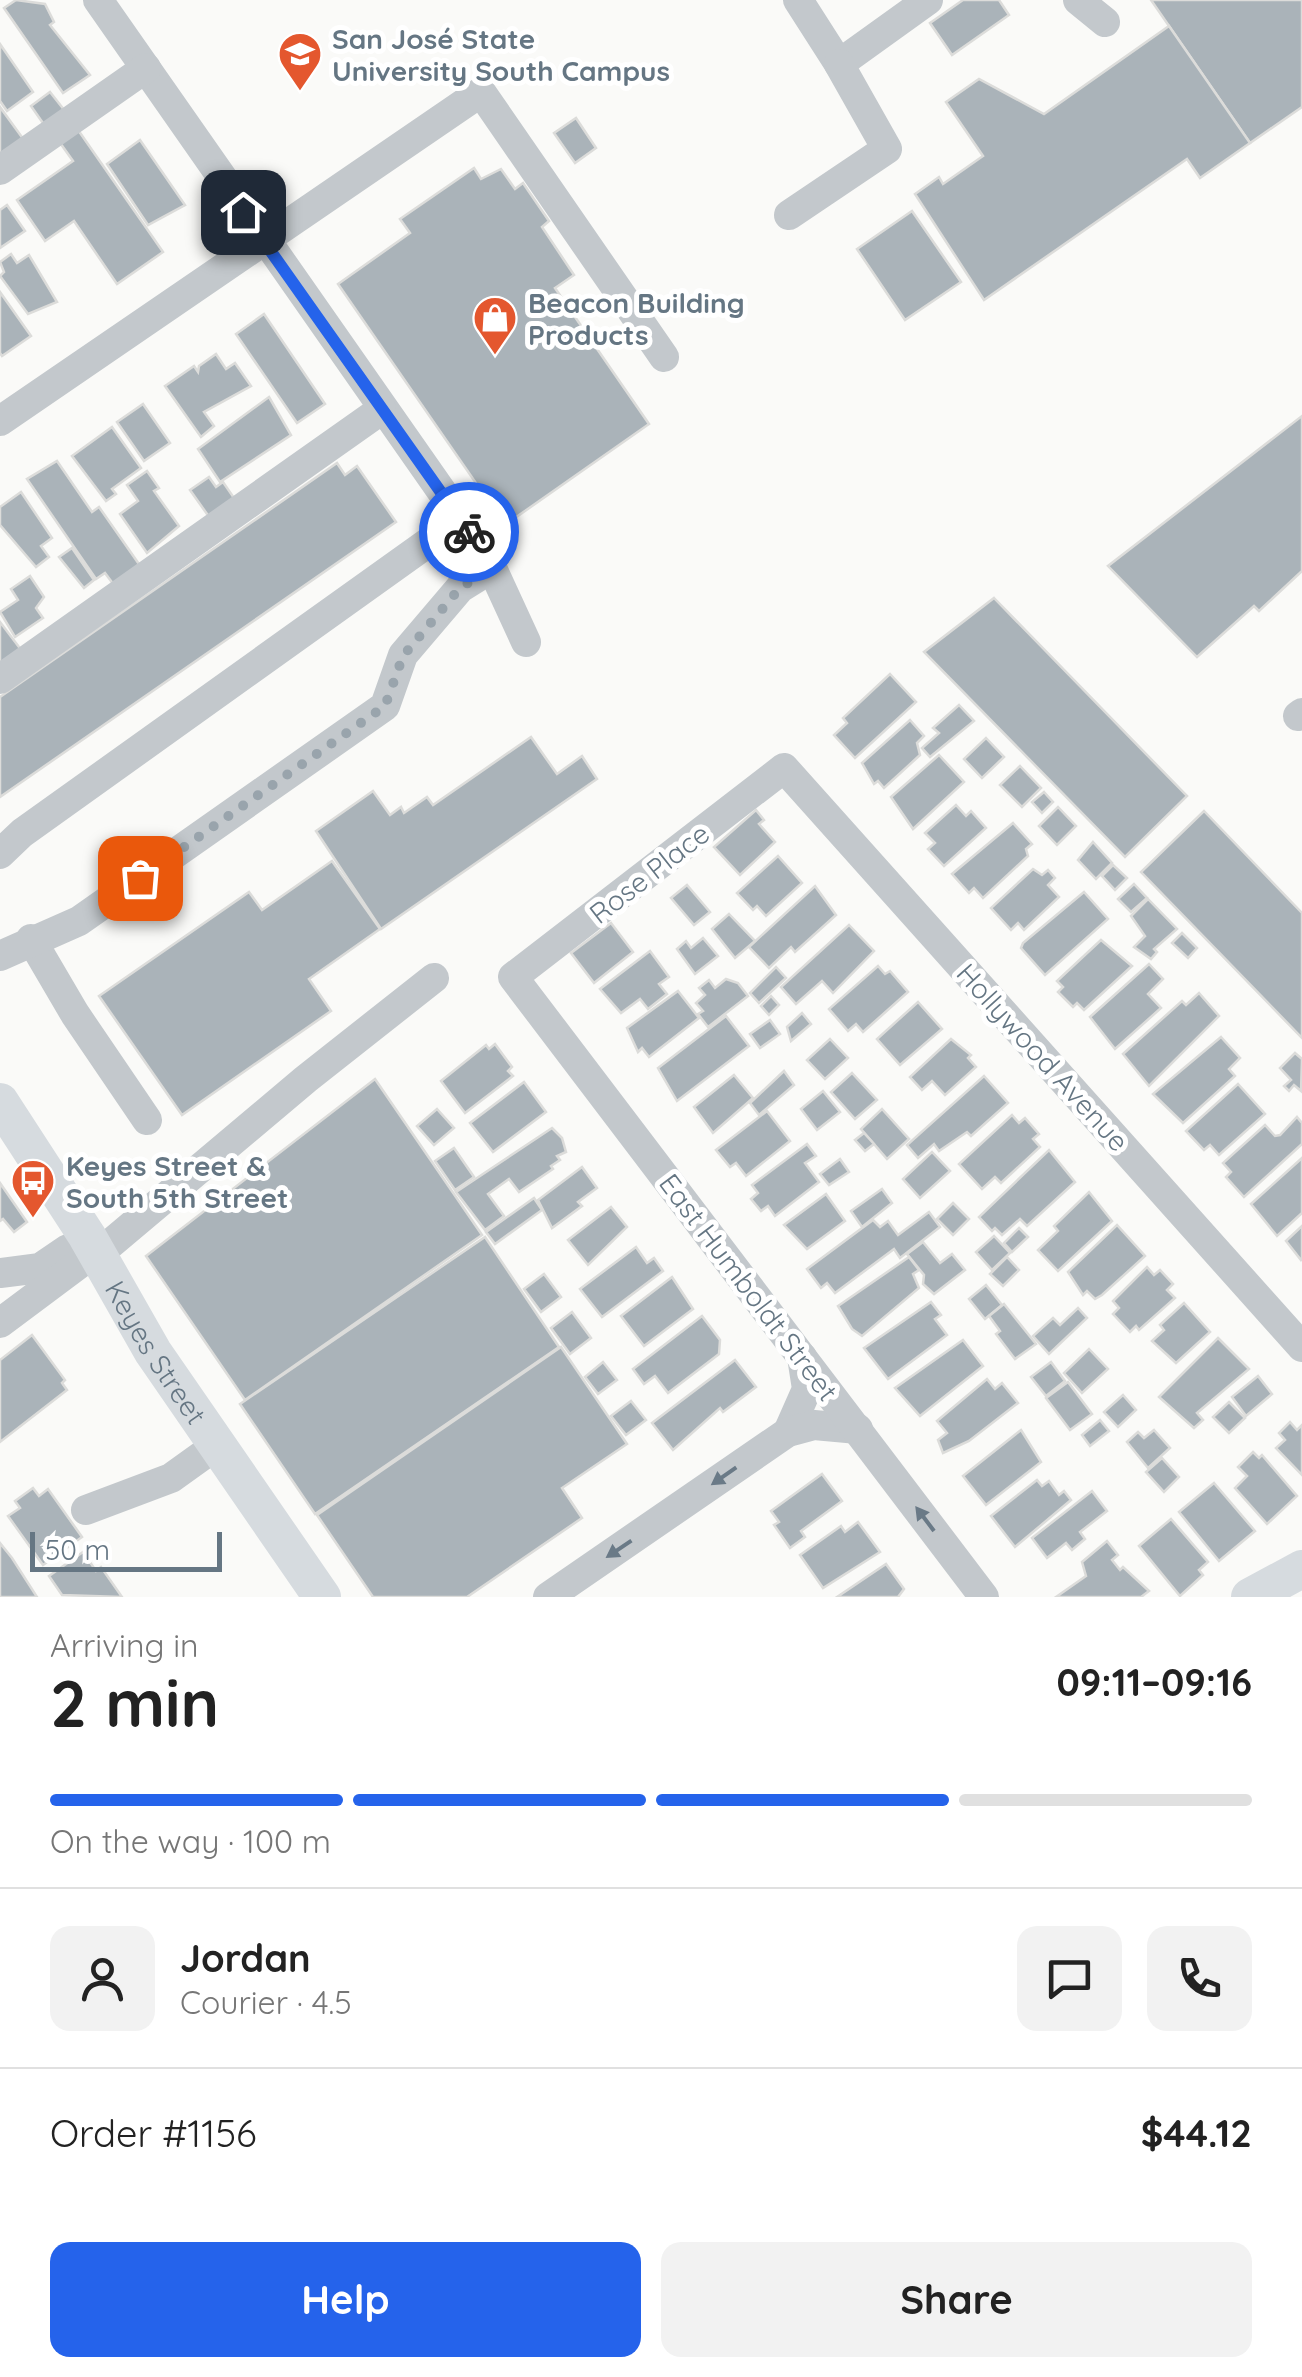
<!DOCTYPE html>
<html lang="en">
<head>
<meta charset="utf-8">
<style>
  :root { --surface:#fff; --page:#f2f2f2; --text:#222; --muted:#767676; --line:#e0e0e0; --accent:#2563eb }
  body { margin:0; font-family:Quicksand,sans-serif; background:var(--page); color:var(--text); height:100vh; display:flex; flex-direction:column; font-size:38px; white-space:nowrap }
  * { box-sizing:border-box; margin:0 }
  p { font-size:32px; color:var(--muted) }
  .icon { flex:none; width:55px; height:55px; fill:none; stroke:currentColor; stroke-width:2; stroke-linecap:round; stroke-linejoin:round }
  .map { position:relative; height:1597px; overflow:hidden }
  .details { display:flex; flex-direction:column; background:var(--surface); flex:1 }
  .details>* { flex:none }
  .scale { position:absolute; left:30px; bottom:25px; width:192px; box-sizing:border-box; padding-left:10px; border:5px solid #657683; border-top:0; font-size:28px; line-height:35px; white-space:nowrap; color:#657683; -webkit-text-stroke:8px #fff; paint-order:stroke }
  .pin { position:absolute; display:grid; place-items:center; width:85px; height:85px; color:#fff; margin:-42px; border-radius:20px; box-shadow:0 5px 15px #0006 }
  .courier { position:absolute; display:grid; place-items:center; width:100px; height:100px; margin:-50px; border:8px solid #2563eb; border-radius:50%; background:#fff; color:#222; box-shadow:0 2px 12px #0007 }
  .summary em { font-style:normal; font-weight:800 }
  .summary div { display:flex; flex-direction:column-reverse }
  .summary { display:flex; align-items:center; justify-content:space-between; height:170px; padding:0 50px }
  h1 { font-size:65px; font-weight:800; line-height:75px }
  .bar { display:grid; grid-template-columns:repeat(4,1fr); gap:15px 10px; align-content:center; height:120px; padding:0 50px }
  .bar i { height:12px; border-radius:8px; background:var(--line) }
  .bar .current { background:var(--accent) }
  .bar p { grid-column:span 4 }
  .line { display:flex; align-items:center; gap:25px; padding:0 50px; border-top:2px solid var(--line) }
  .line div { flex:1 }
  .round { display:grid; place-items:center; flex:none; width:105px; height:105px; border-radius:20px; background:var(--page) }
  .button { display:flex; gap:20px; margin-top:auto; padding:20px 50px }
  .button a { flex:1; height:115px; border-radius:20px; background:var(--accent); color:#fff; font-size:40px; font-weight:800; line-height:115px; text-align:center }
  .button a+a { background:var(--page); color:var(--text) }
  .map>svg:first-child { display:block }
  .building { fill:#aab3b9; stroke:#dcdcda; stroke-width:2.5 }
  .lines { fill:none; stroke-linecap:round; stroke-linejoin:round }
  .minor { stroke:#c3c8cc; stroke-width:30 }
  .major { stroke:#d6dbdf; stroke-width:38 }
  .oneway { fill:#6a7a87 }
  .done { stroke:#99a4ac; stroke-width:10; stroke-dasharray:0 18 }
  .route { stroke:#2563eb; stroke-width:12 }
  .labels { text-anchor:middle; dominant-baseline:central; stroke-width:10; stroke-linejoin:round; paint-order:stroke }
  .poi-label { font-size:28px; font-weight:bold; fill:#657683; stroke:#fff; text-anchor:start }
  .street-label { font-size:28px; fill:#657683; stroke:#fff }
</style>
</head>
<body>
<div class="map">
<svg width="1302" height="1597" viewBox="0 0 1302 1597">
  <rect width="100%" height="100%" fill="#fafaf8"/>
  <g class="building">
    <polygon points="16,0 45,4 54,22 50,25 90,75 63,93 4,8"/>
    <polygon points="963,0 999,0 1009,15 952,55 930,23"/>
    <polygon points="1151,0 1302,0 1302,107 1250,143"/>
    <polygon points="1169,26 1250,143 1200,178 1187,159 984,300 915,194 939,177 943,184 983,156 946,102 979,79 1044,114"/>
    <polygon points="0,44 33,92 7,111 0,101"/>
    <polygon points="50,92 65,111 45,126 31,106"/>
    <polygon points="0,107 24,140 0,157"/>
    <polygon points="576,118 596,148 575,163 554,133"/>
    <polygon points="76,127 163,252 117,284 74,221 45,241 17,200 73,161 58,140"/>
    <polygon points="140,140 185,205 148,225 107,164"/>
    <polygon points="474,168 481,179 501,169 515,189 523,183 549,221 542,227 574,275 555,288 649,424 505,525 338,284 410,233 400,219"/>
    <polygon points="7,205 25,231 0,248 0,210"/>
    <polygon points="912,211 961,282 905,320 857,249"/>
    <polygon points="11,254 17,263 29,255 57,302 28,314 0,276 4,272 0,262"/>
    <polygon points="0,292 31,336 2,356 0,353"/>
    <polygon points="264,314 325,404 297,423 236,334"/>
    <polygon points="216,354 226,369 235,363 251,386 204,412 214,426 201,437 165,386 194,366 198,372 199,366"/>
    <polygon points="269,397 291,435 220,482 198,449"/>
    <polygon points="143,404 170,443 144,461 117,422"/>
    <polygon points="1302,416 1302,571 1259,611 1254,606 1197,657 1108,566"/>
    <polygon points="112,427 141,468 112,489 116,494 106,501 72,456"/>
    <polygon points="57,461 92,512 99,507 141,567 114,585 105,573 96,579 27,479"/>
    <polygon points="337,463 345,475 357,466 396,522 0,797 0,697"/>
    <polygon points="147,471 159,488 154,491 179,526 147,553 120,514 138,501 127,485"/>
    <polygon points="209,477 216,487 223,482 234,498 212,521 190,490"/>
    <polygon points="21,492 52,538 41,546 49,557 36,567 0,525 0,507"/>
    <polygon points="72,548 94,580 84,588 59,557"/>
    <polygon points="30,576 44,597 36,608 43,618 15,637 0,612 18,600 11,589"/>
    <polygon points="994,598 1187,796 1125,857 924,652"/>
    <polygon points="0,622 22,651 0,667"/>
    <polygon points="890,674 916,702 855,758 834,735 847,723 843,718"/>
    <polygon points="959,705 974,721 930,757 922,748 939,733 933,728"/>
    <polygon points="910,720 924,736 917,743 920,755 884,788 878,781 874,784 862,763"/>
    <polygon points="531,737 557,774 582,756 597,779 381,929 316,831 373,791 390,815 401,807 404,813 427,797 433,805"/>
    <polygon points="986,738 1004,757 982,778 964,759"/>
    <polygon points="939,755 964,782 913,829 891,797"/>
    <polygon points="1020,766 1041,788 1022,807 1000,785"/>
    <polygon points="1044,792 1053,802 1042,813 1032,802"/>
    <polygon points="956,805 966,816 971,811 986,828 944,866 928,849 935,843 925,833"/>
    <polygon points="1058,807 1076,826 1057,845 1039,826"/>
    <polygon points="756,810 764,820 759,824 775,842 740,875 714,847"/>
    <polygon points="1204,811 1302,913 1302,1038 1141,872"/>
    <polygon points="1013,823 1032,844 1026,849 1028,856 983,898 974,888 969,893 952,874"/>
    <polygon points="1093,842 1112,863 1096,879 1078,860"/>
    <polygon points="778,856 802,883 766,916 757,906 753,910 737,893"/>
    <polygon points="332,861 380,929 309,979 331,1011 182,1115 99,996 249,892 262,910"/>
    <polygon points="1113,865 1127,878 1115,890 1102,876"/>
    <polygon points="1033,869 1042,875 1048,870 1055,878 1048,885 1059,897 1024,930 1018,923 1011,930 991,908"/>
    <polygon points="1134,884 1147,898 1131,912 1118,899"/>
    <polygon points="687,885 710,912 694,925 671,898"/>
    <polygon points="815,886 836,915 795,952 791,947 769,968 749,947"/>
    <polygon points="1084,892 1108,919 1045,975 1021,948 1023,943"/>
    <polygon points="1148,899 1177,929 1154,949 1157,952 1151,959 1134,947 1145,936 1131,916"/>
    <polygon points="729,914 755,941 735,958 712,929"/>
    <polygon points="611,923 633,952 594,983 571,953"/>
    <polygon points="849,925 874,951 833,993 822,981 796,1004 781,987"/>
    <polygon points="1182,933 1197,948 1188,958 1172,943"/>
    <polygon points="703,938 718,956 695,974 677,949 686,941 691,948"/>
    <polygon points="1101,940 1132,966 1084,1010 1077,1003 1073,1007 1058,992 1063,987 1057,981"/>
    <polygon points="650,951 669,977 659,984 667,994 648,1009 640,999 621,1013 600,989"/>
    <polygon points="1149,964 1163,979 1148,994 1161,1008 1115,1049 1090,1017"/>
    <polygon points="878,966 885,974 890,971 908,992 863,1032 856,1024 848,1031 829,1009"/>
    <polygon points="776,967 786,978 759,1003 750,993"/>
    <polygon points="726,979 738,983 748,996 708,1027 698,1014 703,1011 696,1003 705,995 699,988 709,980 715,988"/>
    <polygon points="678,991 699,1018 649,1057 642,1048 638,1052 627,1028"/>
    <polygon points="1199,993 1219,1016 1149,1086 1123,1054 1182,1001 1186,1005"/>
    <polygon points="771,996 779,1005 769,1015 761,1006"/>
    <polygon points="918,1002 942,1029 900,1065 877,1039"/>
    <polygon points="802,1013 811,1024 791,1041 787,1027"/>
    <polygon points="726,1016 749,1046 677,1101 658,1068"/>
    <polygon points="770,1020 780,1034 760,1048 750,1034"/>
    <polygon points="1221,1037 1240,1058 1229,1069 1235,1076 1183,1123 1153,1094"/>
    <polygon points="830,1039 848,1058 825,1079 807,1060"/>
    <polygon points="951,1039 971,1055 968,1058 976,1067 945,1095 932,1081 922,1090 910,1077"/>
    <polygon points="495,1044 512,1067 508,1071 513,1076 465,1113 441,1081 486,1045 489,1049"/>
    <polygon points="1295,1053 1302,1059 1301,1091 1294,1085 1289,1091 1284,1086 1291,1080 1280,1068"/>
    <polygon points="784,1071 794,1085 759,1115 750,1103"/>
    <polygon points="852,1073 877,1100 855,1119 831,1092"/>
    <polygon points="734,1075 753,1098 713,1133 694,1107"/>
    <polygon points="984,1076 1008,1103 971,1136 967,1132 939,1151 934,1144 918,1158 907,1145"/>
    <polygon points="375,1079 482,1235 245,1400 146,1256"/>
    <polygon points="524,1082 546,1112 493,1152 470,1123"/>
    <polygon points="1238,1084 1265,1114 1219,1155 1210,1145 1204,1150 1186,1131"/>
    <polygon points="823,1091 840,1112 817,1130 801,1109"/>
    <polygon points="437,1109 454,1128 434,1145 417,1126"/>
    <polygon points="882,1109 909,1139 887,1159 861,1129"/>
    <polygon points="767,1111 790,1141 746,1176 736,1163 730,1167 716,1150"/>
    <polygon points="1012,1115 1019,1123 1025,1118 1039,1134 1033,1139 1040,1147 1001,1183 995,1177 982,1189 959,1164"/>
    <polygon points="1297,1117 1302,1123 1302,1144 1244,1197 1226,1177 1231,1172 1223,1163 1265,1125 1275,1136 1280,1135"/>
    <polygon points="552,1128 562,1138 566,1152 557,1156 560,1160 551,1166 553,1169 519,1192 509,1179 488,1194 504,1216 485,1230 456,1192"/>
    <polygon points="864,1133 874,1144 865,1151 855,1140"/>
    <polygon points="807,1144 816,1156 805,1163 819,1182 775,1216 768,1206 761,1211 751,1199 758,1193 752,1185"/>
    <polygon points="454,1148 474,1177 455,1190 435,1161"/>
    <polygon points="1049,1150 1075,1182 1027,1226 1020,1219 1002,1235 995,1228 992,1231 979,1217"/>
    <polygon points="932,1152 950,1171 920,1198 903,1179"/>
    <polygon points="1302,1158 1302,1213 1277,1236 1251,1204"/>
    <polygon points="840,1159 849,1172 829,1185 820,1174"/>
    <polygon points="582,1167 597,1188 578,1202 582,1206 552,1228 538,1200"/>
    <polygon points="0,1183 27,1222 14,1232 3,1219 0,1221"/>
    <polygon points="882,1189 892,1203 862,1227 851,1211"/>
    <polygon points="1089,1192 1112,1221 1058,1271 1038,1250 1058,1231 1054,1226"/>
    <polygon points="826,1194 845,1221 807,1249 784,1225"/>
    <polygon points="534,1198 542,1210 495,1244 486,1232"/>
    <polygon points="953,1203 969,1219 953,1235 937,1219"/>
    <polygon points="611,1207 627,1227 588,1265 568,1240"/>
    <polygon points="929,1212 940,1227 900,1258 894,1249 835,1293 827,1283 821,1288 807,1269 873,1220 880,1227 888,1221 898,1235"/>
    <polygon points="1117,1225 1145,1256 1102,1295 1095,1299 1087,1291 1083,1295 1068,1272"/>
    <polygon points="1302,1226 1302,1259 1301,1260 1286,1241"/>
    <polygon points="1019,1228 1028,1237 1012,1252 1004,1243"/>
    <polygon points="994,1236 1010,1253 992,1270 976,1252"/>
    <polygon points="485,1237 559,1347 315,1514 240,1404"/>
    <polygon points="923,1242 940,1263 952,1254 965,1270 934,1294 923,1284 924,1275 907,1254"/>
    <polygon points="636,1247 647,1263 654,1258 663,1271 602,1317 580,1289"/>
    <polygon points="909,1257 919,1270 913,1274 919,1288 862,1336 852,1329 838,1306"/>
    <polygon points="1007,1257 1019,1270 1003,1286 990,1274"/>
    <polygon points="1147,1267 1154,1275 1160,1270 1173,1284 1167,1290 1175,1298 1139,1330 1136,1326 1130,1332 1113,1314 1119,1308 1113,1301"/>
    <polygon points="544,1274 561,1297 541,1312 524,1289"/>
    <polygon points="672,1277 693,1309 644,1346 621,1316"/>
    <polygon points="986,1285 1002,1305 985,1319 969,1299"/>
    <polygon points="931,1302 941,1315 935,1319 947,1335 888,1379 864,1348"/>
    <polygon points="1184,1303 1210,1332 1176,1363 1152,1341 1164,1330 1160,1325"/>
    <polygon points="1004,1304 1036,1344 1015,1359 996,1334 1000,1331 989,1316"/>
    <polygon points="1078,1308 1087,1318 1049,1354 1033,1336 1053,1318 1060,1325"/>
    <polygon points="572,1312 591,1338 570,1354 551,1328"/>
    <polygon points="702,1316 720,1340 719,1354 668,1393 655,1376 644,1384 633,1369"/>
    <polygon points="32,1335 65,1380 62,1383 67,1390 0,1442 0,1360"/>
    <polygon points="1218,1338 1249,1369 1197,1413 1203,1420 1194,1428 1159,1397"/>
    <polygon points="963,1340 983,1366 920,1416 895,1388"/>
    <polygon points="561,1347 627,1444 562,1488 582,1518 467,1597 373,1597 317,1515"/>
    <polygon points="1089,1349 1108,1369 1082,1393 1064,1373"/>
    <polygon points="735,1360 756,1387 723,1412 720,1408 673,1450 652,1423"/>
    <polygon points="603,1362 617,1380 598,1394 585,1377"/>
    <polygon points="1051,1362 1065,1381 1046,1396 1031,1377"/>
    <polygon points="1258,1376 1272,1394 1246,1416 1232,1397"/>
    <polygon points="987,1379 995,1389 1002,1383 1018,1403 969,1441 943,1453 938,1440 947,1433 937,1421"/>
    <polygon points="1068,1382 1092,1414 1070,1430 1046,1398"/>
    <polygon points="1123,1395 1136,1410 1118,1427 1104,1412"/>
    <polygon points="631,1401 646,1420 626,1435 611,1416"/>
    <polygon points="1229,1402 1245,1418 1229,1433 1213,1417"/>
    <polygon points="1100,1420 1109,1431 1090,1446 1082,1435"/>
    <polygon points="1290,1422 1297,1430 1302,1425 1302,1475 1276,1448 1285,1440 1279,1433"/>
    <polygon points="1021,1430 1041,1462 986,1505 963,1476"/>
    <polygon points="1154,1430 1170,1448 1148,1468 1127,1442 1138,1432 1144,1438"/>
    <polygon points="1253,1452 1259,1458 1262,1455 1297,1496 1267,1524 1235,1488 1247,1476 1238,1467"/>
    <polygon points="1162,1458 1179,1477 1164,1492 1146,1472"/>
    <polygon points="822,1474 842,1501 801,1531 805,1537 790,1548 774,1525 779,1522 771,1511"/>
    <polygon points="1037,1480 1042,1486 1049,1481 1059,1495 1064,1491 1071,1500 1015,1547 991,1516"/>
    <polygon points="1214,1483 1255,1531 1219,1561 1179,1512"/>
    <polygon points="33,1488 39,1496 48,1489 82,1537 43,1565 8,1516 20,1508 15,1501"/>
    <polygon points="1092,1491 1107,1511 1080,1532 1085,1539 1072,1550 1066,1543 1047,1558 1032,1538"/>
    <polygon points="1171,1519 1208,1562 1199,1570 1203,1575 1180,1596 1139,1546"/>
    <polygon points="858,1522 880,1552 823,1588 800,1555 841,1526 845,1532"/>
    <polygon points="1107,1541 1118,1555 1112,1560 1120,1570 1123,1567 1149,1591 1141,1597 1056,1597 1086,1576 1082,1562"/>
    <polygon points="0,1543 12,1558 37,1597 0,1597"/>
    <polygon points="83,1552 96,1571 101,1567 122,1597 62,1595 49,1576"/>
    <polygon points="886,1564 904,1589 898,1597 837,1597"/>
  </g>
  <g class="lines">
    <g class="minor">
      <polyline points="98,0 461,519 492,568 526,642"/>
      <polyline points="798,0 839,64 928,0"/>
      <polyline points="1078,0 1105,22"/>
      <polyline points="0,170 146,68"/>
      <polyline points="789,215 887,149 839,64"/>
      <polyline points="0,421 481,92 664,357"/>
      <polyline points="0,679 381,410"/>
      <polyline points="1298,716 1302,713"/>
      <polyline points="0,854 22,833 461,519"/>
      <polyline points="31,939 75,1014 147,1120"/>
      <polyline points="0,956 79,921 385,706 403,655 460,588 492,568"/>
      <polyline points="97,1255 306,1079 434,978"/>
      <polyline points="0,1273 40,1268 68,1249"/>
      <polyline points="0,1323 95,1252"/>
      <polyline points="788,1432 807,1389 802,1357"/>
      <polyline points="86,1510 171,1478 217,1445"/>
      <polyline points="548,1597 788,1432 814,1425 858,1429"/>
      <polyline points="984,1597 513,977 784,768 1302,1347"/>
    </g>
    <g class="major">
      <path id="s1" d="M0,1102L87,1236L153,1352L322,1597"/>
      <polyline points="1250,1597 1302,1569"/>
    </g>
  </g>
  <defs><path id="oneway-solid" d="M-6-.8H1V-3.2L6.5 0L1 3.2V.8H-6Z" transform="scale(2.5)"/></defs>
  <g class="oneway">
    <use href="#oneway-solid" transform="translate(724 1476) rotate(145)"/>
    <use href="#oneway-solid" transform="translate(925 1519) rotate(-127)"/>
    <use href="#oneway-solid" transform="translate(619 1549) rotate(146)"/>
  </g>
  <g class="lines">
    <polyline class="done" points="140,878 385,706 403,656 460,588 492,568 469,532"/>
    <polyline class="route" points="243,212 469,532"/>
  </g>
  <defs>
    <symbol id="university-pin" viewBox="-11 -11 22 30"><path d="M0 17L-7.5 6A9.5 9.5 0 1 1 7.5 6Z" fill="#e4572e" stroke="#fff"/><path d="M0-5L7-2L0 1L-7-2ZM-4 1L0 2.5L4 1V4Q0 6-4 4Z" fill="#fff"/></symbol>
    <symbol id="shop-pin" viewBox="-11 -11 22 30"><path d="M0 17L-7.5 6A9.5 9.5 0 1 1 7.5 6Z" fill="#e4572e" stroke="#fff"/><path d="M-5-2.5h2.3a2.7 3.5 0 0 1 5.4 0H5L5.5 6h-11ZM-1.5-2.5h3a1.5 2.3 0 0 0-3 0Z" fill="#fff"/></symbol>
    <symbol id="bus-pin" viewBox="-11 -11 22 30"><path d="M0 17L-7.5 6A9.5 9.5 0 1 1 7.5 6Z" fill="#e4572e" stroke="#fff"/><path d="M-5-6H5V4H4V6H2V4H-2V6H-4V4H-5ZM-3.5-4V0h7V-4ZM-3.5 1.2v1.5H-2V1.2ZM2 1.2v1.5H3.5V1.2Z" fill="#fff"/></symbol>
  </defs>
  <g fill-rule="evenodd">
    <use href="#university-pin" x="275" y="29" width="50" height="68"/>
    <use href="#shop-pin" x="470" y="293" width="50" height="68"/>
    <use href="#bus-pin" x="8" y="1156" width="50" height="68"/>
  </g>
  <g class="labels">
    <g class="poi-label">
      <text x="332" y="38">San José State<tspan x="332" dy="32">University South Campus</tspan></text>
      <text x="528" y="302">Beacon Building<tspan x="528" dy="32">Products</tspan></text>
      <text x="66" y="1165">Keyes Street &amp;<tspan x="66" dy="32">South 5th Street</tspan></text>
    </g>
    <g class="street-label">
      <text transform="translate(649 873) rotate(-38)">Rose Place</text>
      <text transform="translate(1043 1057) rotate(48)">Hollywood Avenue</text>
      <text transform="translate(749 1287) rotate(53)">East Humboldt Street</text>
      <text stroke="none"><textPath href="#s1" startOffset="295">Keyes Street</textPath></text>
    </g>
  </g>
</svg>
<div class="scale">50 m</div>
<div class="pin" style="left:140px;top:878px;background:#ea580c"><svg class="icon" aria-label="bag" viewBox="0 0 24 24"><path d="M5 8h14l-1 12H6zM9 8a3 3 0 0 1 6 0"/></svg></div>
<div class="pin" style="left:243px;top:212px;background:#1f2937"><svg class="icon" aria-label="home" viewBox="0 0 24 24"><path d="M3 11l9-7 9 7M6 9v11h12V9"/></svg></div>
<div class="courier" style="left:469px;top:532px"><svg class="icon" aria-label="bike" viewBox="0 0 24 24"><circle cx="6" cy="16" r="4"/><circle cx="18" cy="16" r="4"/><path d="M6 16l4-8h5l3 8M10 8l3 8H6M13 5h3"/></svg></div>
</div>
<section class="details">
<div class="summary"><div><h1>2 min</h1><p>Arriving in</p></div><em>09:11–09:16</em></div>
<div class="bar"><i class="current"></i><i class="current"></i><i class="current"></i><i></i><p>On the way · 100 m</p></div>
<div class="line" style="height:180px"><a class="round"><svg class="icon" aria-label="person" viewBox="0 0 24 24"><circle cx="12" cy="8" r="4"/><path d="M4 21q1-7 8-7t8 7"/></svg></a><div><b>Jordan</b><p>Courier · 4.5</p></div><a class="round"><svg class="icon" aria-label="chat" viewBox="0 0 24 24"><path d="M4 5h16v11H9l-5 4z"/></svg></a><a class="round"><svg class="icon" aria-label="phone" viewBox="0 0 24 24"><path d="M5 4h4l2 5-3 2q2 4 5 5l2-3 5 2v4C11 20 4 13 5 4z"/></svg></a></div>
<div class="line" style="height:130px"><div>Order #1156</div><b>$44.12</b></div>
<div class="button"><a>Help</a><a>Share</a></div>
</section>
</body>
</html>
